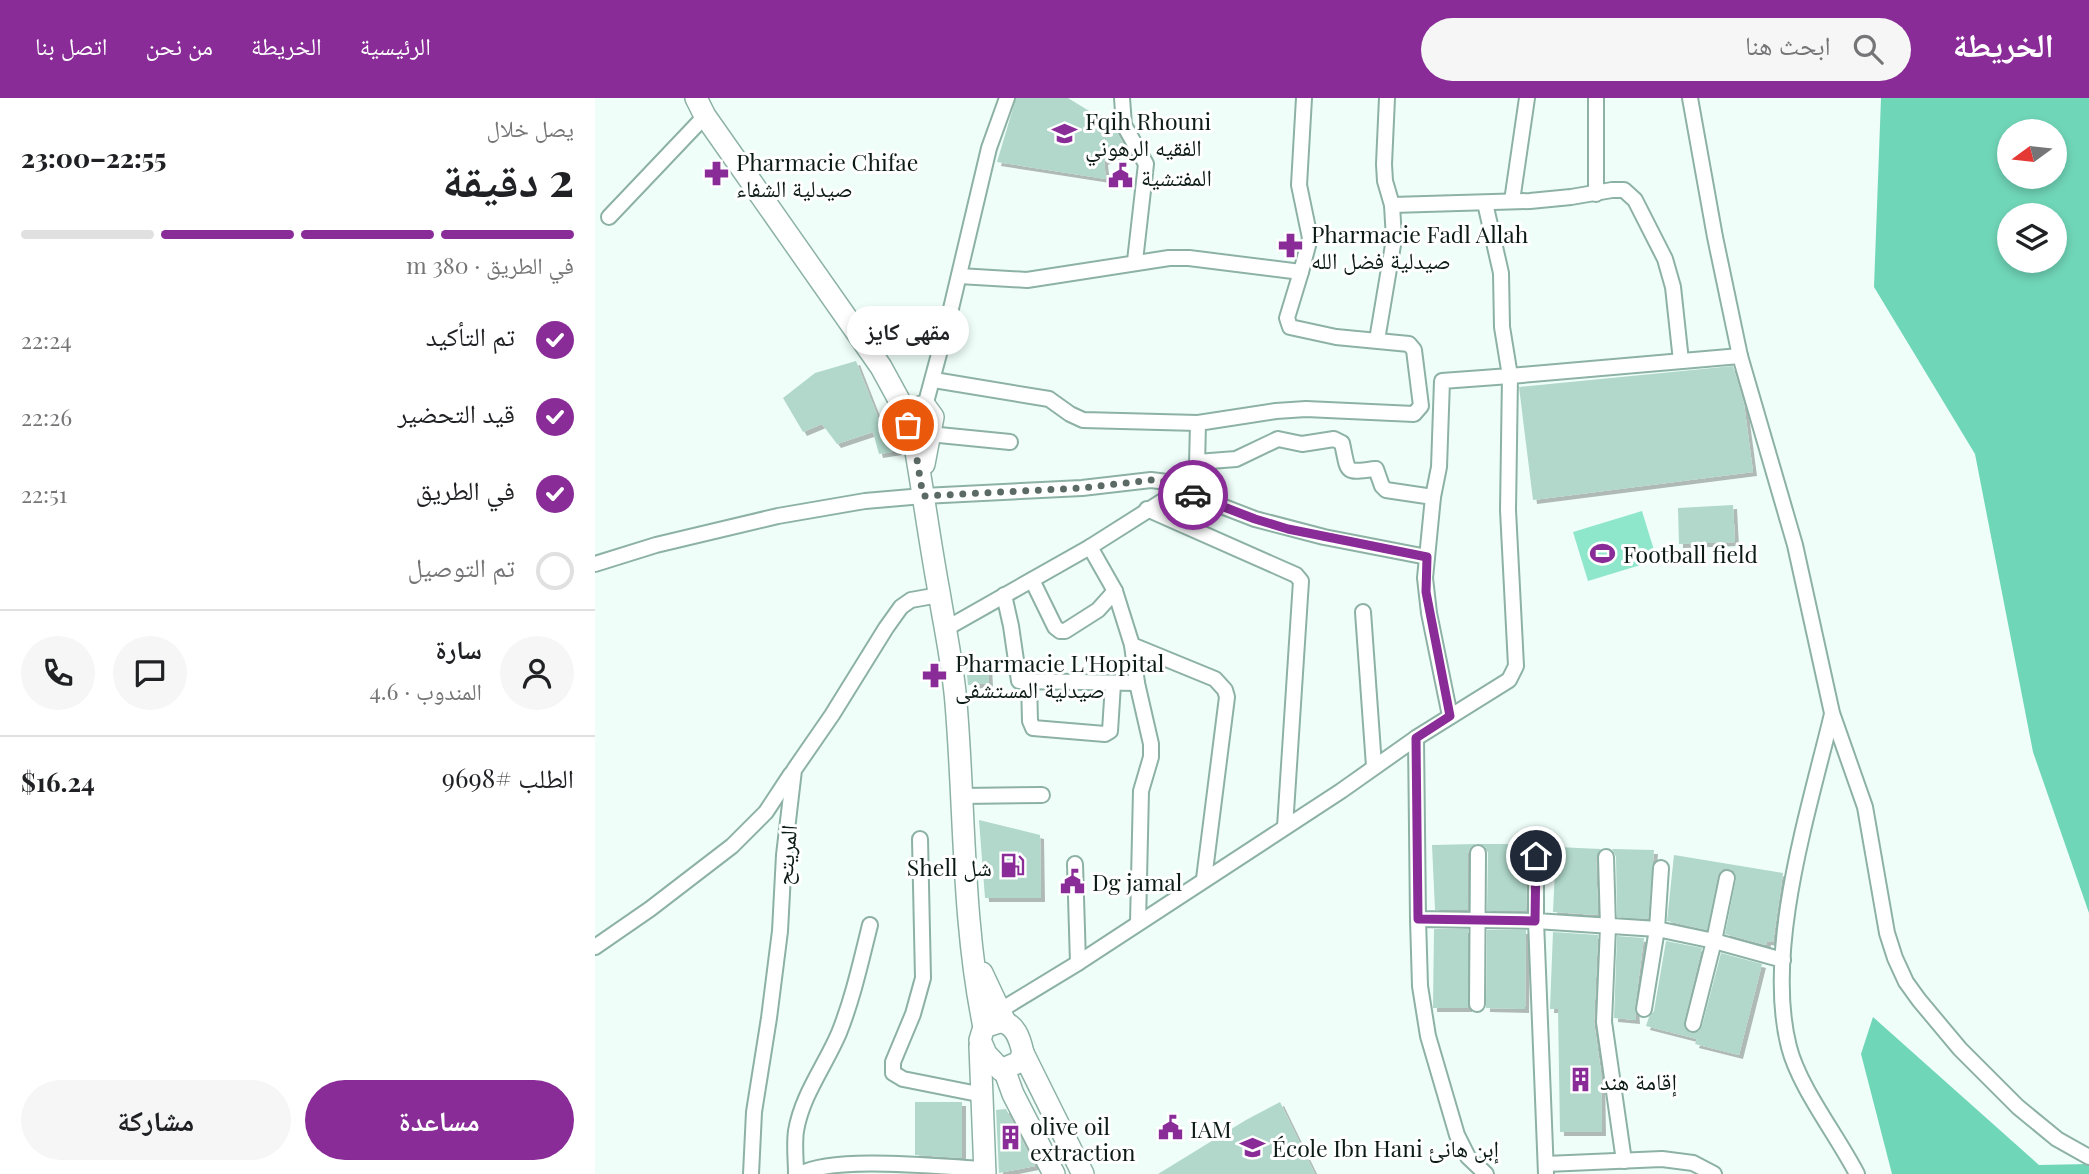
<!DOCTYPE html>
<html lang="ar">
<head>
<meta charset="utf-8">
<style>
  :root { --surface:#fff; --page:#f6f6f6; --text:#202124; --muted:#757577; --line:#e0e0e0; --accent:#892c97 }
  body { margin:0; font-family:"Playfair Display","Noto Naskh Arabic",serif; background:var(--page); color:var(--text); direction:rtl; height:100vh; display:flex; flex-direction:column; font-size:26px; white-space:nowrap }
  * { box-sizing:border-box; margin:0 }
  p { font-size:23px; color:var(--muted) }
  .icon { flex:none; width:38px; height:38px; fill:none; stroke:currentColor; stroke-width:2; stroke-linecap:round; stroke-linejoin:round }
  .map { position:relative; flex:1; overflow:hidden; direction:ltr }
  .drawer { display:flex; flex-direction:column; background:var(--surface); width:595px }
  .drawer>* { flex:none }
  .needle { width:46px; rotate:255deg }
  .tools { position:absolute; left:1402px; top:21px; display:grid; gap:14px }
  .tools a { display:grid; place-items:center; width:70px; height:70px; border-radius:50%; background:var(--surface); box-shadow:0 4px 10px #0003; font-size:35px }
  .pin { position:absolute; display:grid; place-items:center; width:60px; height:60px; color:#fff; margin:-30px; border:4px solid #fff; border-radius:50%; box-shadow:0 2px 7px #0007 }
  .courier { position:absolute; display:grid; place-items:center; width:70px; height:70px; margin:-35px; border:5px solid #892c97; border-radius:50%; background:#fff; color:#222; box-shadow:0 2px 9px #0007 }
  .bubble { position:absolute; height:49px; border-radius:24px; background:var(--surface); box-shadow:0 4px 10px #0003; font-size:23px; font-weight:800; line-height:49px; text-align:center; direction:rtl }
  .head em { font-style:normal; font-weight:800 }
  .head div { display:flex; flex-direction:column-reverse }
  .head { display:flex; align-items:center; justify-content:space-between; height:119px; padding:0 21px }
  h1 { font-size:46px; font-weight:800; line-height:52px }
  .bar { display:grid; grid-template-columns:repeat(4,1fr); gap:10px 7px; align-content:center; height:84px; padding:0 21px }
  .bar i { height:9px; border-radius:5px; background:var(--line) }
  .bar .on { background:var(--accent) }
  .bar p { grid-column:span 4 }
  .line { display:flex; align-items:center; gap:18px; padding:0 21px; border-top:2px solid var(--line) }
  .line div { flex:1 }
  .round { display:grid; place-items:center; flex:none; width:74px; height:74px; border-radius:37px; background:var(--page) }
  ol { padding:0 21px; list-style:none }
  li { display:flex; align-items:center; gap:21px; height:77px }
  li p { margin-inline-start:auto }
  li .icon { padding:7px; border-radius:50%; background:var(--accent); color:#fff; stroke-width:4 }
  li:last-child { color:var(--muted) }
  li i { width:38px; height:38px; border:4px solid var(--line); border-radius:50% }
  .cta { display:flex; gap:14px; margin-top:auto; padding:14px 21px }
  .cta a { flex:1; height:80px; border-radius:42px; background:var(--accent); color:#fff; font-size:28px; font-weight:800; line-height:80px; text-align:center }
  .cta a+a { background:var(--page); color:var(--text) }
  header { display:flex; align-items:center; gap:42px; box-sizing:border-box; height:98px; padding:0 35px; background:var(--accent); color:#fff }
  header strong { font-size:33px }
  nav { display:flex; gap:38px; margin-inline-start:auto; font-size:24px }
  .search { width:490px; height:63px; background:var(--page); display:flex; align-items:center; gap:18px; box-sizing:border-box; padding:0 24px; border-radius:38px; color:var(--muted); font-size:26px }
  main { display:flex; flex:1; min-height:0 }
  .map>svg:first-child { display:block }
  .green { fill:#8fe7cb }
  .forest { fill:#70d6b8; fill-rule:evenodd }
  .building { fill:#b1d8cb; filter:url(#shadow) }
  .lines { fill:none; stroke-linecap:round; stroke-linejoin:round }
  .street-casing { stroke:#8db2a5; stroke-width:18 }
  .secondary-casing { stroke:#8db2a5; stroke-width:24 }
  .street { stroke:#fff; stroke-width:14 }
  .secondary { stroke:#fff; stroke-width:21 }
  .done { stroke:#5c6a66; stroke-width:7; stroke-dasharray:0 12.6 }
  .route { stroke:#892c97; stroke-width:9 }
  .labels { text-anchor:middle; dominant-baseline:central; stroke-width:6; stroke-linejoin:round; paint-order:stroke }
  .poi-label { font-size:23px; fill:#0d1b17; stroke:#fff; text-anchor:start }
  .street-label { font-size:23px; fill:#0d1b17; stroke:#fff }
</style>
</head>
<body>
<header>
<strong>الخريطة</strong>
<div class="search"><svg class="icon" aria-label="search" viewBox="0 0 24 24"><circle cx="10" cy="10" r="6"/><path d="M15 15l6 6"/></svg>ابحث هنا</div>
<nav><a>الرئيسية</a><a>الخريطة</a><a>من نحن</a><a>اتصل بنا</a></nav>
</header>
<main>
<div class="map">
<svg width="1494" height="1076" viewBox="0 0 1494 1076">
  <defs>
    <filter id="shadow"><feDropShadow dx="4" dy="4" stdDeviation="0" flood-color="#0004"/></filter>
  </defs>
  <rect width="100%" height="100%" fill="#effef9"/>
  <polygon class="green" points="1047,413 1062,462 993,483 978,434"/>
  <g class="forest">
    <path d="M1286,0H1494V815L1438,654L1380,356L1279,189ZM1414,33H1460V79H1414ZM1414,117H1460V163H1414Z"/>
    <polygon points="1278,919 1444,1067 1494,1066 1494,1076 1297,1076 1266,956"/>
  </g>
  <g class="building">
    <polygon points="421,0 473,0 499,16 519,19 520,31 532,52 509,63 511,81 402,64"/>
    <polygon points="261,263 288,332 297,329 303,353 284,356 278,334 242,346 227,326 208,334 188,300 220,275"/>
    <polygon points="1138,268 1149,306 1158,374 938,402 924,289"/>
    <polygon points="1138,407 1140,444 1084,446 1083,410"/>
    <polygon points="393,565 394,585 373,587 371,567"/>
    <polygon points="384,722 445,737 446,800 390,800"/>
    <polygon points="881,746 875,750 873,755 873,812 840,812 837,747"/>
    <polygon points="884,746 932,746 931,813 892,813 893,755 891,750"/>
    <polygon points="961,749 1006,751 1001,759 1003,817 958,814"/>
    <polygon points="1017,751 1059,752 1053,821 1022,819 1021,759"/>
    <polygon points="1079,757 1188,775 1178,844 1172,843 1171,847 1130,836 1141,781 1139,773 1133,771 1128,771 1123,777 1112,832 1072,823"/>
    <polygon points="839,831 873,831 873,910 838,910"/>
    <polygon points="892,832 931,832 930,911 891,910"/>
    <polygon points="958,834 1003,837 999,924 1006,974 1007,1034 965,1034 963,911 955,911"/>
    <polygon points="1022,838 1049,840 1040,909 1041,922 1019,920"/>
    <polygon points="1071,843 1107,850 1089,924 1091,932 1096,935 1104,933 1107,928 1126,855 1167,866 1144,957 1100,946 1102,941 1051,928 1054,919 1059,913"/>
    <polygon points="320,1004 367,1004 367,1060 320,1057"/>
    <polygon points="685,1004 720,1076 563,1076 651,1022"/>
    <polygon points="411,1011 440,1068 404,1075 401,1012"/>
  </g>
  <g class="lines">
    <defs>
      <g id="street">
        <polyline points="527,0 529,27 551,66 540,163"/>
        <polyline points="1001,0 1001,96"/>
        <polyline points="1095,0 1120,139 1145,258 1200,447 1237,615 1270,709 1292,835 1300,860 1311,884 1324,902 1365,951 1423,1009 1462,1041 1494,1059"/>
        <polyline points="917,103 932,0"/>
        <polyline points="797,107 935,103 976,99 1017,92 1029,92 1040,102 1070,161 1078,189 1086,263"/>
        <polyline points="14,119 110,18"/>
        <polyline points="706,174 715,140 704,87 709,0"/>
        <polyline points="782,242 799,141 797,107 790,83 789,66 792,0"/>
        <polyline points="339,282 454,301 475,316 488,322 603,325"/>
        <polyline points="330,308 354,219 394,50 412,0"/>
        <polyline points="334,336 415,344"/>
        <path d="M602,364L641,361L683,341L707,346L739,341L747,345C754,377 749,374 781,371L787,388L791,392L838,399"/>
        <polyline points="552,411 701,477 706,483 690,729"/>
        <polyline points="495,449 520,493 537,547 620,581 630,592 632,599 609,781"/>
        <polyline points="0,466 61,447 124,432 183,418 270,403 328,398 487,390 556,382 572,384 585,392 660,421 729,439 832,459"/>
        <polyline points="437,482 460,529 465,533 470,533 503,512 520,493"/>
        <polyline points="409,497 416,528 424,583 542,585"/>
        <polyline points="768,514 779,668"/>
        <polyline points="352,530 495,449 585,392 597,378 602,368 603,325 681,313 711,311 819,316 826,308 819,252 814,246 741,239 695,229 692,220 706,174 594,160 574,160 432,182 364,178"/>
        <polyline points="537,547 542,585 556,646 556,659 546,693 543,825"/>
        <polyline points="434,585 435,623 438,630 510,636 515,633 518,586"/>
        <path d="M1237,616C1214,712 1169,852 1194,949C1204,989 1242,1037 1262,1076"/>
        <polyline points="855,618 834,515 830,480 838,399 844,369 847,283 915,278 907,229 906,175 890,105"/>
        <polyline points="821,640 823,821 941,823 951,1076"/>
        <polyline points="367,698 447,697"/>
        <polyline points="325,741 328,880 318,916 298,964 298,975 308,981 388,997"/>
        <polyline points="941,758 941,823 1062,831 1119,843 1188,862"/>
        <polyline points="1011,759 1013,829 1009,924 1029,1063"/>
        <polyline points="480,766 483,865"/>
        <polyline points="823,821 825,888 833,938 862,1037 873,1059 891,1076"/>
        <polyline points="0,849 55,811 137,748 171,714 196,676"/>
        <polyline points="882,906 883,755"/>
        <polyline points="1049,911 1062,831 1066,770"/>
        <polyline points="404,913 483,865 746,693 821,640 914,582 921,568 913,412 915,278 1145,258"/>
        <polyline points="1098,926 1119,843 1132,780"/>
        <polyline points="951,1066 1067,1061 1098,1065 1119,1076"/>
        <polyline points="156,1076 159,1014 174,920 185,833 189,757 199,672 237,617 291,530 306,509 316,502 344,497"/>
        <path d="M201,1076C201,1062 199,1047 201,1033C207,997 230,968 244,935C258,900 266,863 275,827"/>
        <path d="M205,1076C240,1057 347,1069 390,1071"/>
      </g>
      <g id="secondary">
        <polyline points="101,0 110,18 286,269 304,302 312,322"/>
        <path d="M317,331C327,385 334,440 344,494C350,531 358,567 361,605C370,712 367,823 389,929"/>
        <polyline points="329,366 338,319 330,308 314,312 312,322 317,331 323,334 335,329"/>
        <polyline points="387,875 410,924"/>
        <path d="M404,924C420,924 425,941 428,955L424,964L406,972L391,956L385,942L389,929Z"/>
        <polyline points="385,948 390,1076"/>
        <polyline points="428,955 488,1076"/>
        <polyline points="409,971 418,996 459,1076"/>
      </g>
    </defs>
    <use href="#street" class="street-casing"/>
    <use href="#secondary" class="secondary-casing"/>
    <use href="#street" class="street"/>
    <use href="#secondary" class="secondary"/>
  </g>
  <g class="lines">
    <polyline class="done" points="313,327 317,331 328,398 487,390 556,382 572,384 598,397"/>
    <polyline class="route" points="598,397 660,421 693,431 832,459 831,494 855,618 821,640 823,821 940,823 941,758"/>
  </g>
  <defs>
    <symbol id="school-bare" viewBox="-9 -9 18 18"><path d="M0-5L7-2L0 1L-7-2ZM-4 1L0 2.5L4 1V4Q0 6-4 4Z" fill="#892c97" stroke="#fff" stroke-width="2.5" paint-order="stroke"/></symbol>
    <symbol id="pharmacy-bare" viewBox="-9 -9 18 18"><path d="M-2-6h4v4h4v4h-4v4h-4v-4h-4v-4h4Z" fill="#892c97" stroke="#fff" stroke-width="2.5" paint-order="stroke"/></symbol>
    <symbol id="civic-bare" viewBox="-9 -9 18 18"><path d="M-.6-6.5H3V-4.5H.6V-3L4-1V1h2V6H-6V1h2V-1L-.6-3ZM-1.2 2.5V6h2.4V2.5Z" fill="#892c97" stroke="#fff" stroke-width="2.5" paint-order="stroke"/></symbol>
    <symbol id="stadium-bare" viewBox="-9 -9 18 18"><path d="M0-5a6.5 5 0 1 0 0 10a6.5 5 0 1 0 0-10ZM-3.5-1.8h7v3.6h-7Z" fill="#892c97" stroke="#fff" stroke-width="2.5" paint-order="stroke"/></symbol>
    <symbol id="fuel-bare" viewBox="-9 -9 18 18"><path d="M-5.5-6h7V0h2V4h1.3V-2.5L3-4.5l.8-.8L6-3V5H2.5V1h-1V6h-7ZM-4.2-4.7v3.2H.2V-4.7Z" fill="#892c97" stroke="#fff" stroke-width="2.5" paint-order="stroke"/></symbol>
    <symbol id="building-bare" viewBox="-9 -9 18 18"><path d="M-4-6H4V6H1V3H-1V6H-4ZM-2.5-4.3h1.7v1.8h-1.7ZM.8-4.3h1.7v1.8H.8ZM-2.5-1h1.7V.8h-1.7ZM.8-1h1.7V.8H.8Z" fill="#892c97" stroke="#fff" stroke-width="2.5" paint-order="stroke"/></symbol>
  </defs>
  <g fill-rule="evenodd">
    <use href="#school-bare" x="452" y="18" width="35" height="35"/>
    <use href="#pharmacy-bare" x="104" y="58" width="35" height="35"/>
    <use href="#civic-bare" x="508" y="60" width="35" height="35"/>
    <use href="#pharmacy-bare" x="678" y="130" width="35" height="35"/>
    <use href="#stadium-bare" x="990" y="438" width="35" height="35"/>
    <use href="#pharmacy-bare" x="322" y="560" width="35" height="35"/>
    <use href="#fuel-bare" x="400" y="750" width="35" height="35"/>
    <use href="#civic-bare" x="460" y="766" width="35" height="35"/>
    <use href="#building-bare" x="968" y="964" width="35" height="35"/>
    <use href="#civic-bare" x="558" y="1012" width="35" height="35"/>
    <use href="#building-bare" x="398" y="1022" width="35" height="35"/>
    <use href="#school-bare" x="640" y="1032" width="35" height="35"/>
  </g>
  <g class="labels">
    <g class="poi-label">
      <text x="490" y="22">Fqih Rhouni<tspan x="490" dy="26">الفقيه الرهوني</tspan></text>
      <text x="141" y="63">Pharmacie Chifae<tspan x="141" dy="26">صيدلية الشفاء</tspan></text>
      <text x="546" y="78">المفتشية</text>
      <text x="716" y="135">Pharmacie Fadl Allah<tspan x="716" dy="26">صيدلية فضل الله</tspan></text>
      <text x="1028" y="455">Football field</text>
      <text x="360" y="564">Pharmacie L'Hopital<tspan x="360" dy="26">صيدلية المستشفى</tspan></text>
      <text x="397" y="768" text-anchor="end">Shell شل</text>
      <text x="497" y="783">Dg jamal</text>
      <text x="1005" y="982">إقامة هند</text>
      <text x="435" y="1027">olive oil<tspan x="435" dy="26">extraction</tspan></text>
      <text x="595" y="1030">IAM</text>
      <text x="677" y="1049">École Ibn Hani إبن هانئ</text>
    </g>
    <g class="street-label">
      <text transform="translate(190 757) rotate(-85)">المريتح</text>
    </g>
  </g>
</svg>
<div class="tools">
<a><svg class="needle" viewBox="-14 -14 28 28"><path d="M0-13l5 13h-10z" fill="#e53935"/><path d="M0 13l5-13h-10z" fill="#757577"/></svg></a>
<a><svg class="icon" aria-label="layers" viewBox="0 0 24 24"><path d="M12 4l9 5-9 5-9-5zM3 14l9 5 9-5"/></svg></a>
</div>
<div class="pin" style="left:313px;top:327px;background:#ea580c"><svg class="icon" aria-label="bag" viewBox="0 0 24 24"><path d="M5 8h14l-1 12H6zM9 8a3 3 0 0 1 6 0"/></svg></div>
<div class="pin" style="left:941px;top:758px;background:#1f2937"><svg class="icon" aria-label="home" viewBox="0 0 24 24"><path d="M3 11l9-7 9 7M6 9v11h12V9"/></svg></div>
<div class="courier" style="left:598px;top:397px"><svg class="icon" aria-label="car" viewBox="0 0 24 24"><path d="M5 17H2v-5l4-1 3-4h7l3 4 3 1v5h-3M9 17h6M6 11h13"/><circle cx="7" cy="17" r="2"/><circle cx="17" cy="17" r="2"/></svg></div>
<div class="bubble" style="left:252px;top:208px;width:122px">مقهى كايز</div>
</div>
<section class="drawer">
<div class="head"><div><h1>2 دقيقة</h1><p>يصل خلال</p></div><em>22:55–23:00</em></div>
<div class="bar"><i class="on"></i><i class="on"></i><i class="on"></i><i></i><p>في الطريق · 380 m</p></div>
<ol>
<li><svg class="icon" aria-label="check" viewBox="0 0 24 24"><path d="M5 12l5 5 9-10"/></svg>تم التأكيد<p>22:24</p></li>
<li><svg class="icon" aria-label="check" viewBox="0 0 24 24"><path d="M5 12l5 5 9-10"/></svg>قيد التحضير<p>22:26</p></li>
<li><svg class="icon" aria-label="check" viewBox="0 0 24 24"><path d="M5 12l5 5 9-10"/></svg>في الطريق<p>22:51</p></li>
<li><i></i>تم التوصيل</li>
</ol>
<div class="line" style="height:126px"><a class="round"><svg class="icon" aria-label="person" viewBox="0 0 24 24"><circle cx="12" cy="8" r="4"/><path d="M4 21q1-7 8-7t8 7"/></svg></a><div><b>سارة</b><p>المندوب · 4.6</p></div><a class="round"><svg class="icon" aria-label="chat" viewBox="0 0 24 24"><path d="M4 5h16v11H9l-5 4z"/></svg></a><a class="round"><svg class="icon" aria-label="phone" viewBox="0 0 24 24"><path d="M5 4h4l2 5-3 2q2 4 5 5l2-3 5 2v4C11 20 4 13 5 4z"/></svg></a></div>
<div class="line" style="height:91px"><div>الطلب #9698</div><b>$16.24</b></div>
<div class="cta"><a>مساعدة</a><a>مشاركة</a></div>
</section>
</main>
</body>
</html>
